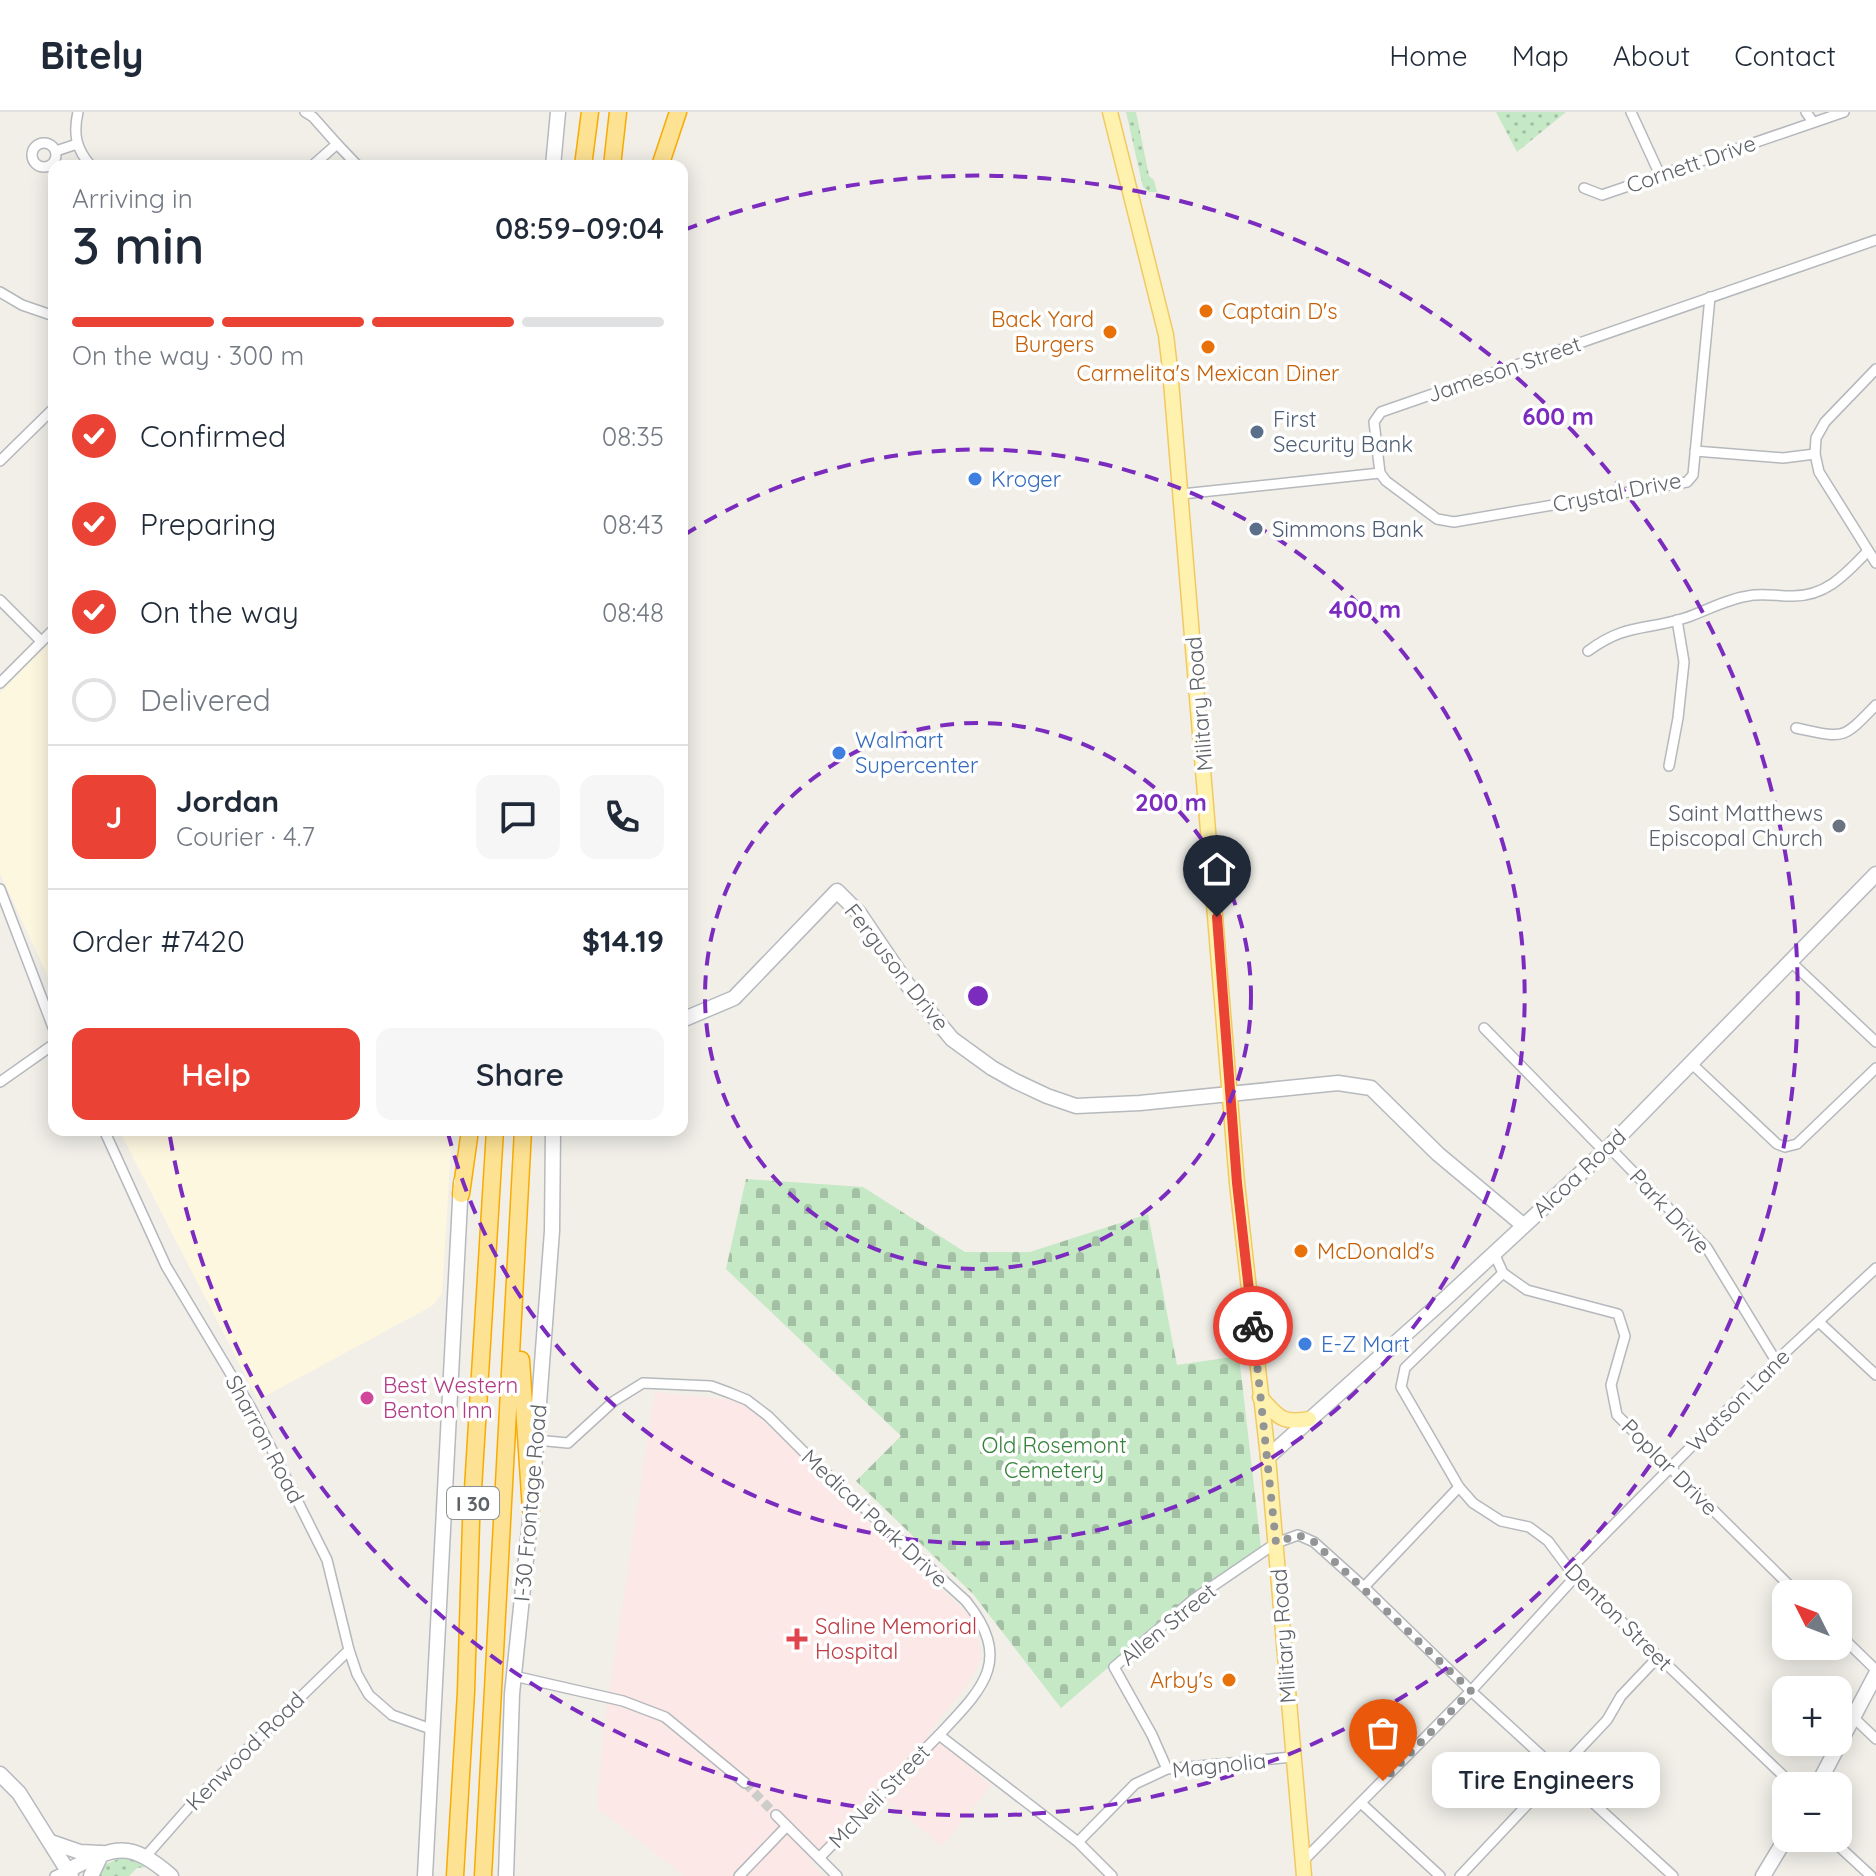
<!DOCTYPE html>
<html lang="en">
<head>
<meta charset="utf-8">
<style>
  :root { --surface:#fff; --page:#f6f6f7; --text:#1f2937; --muted:#747a83; --line:#e0e1e3; --accent:#ea4335 }
  body { margin:0; font-family:Quicksand,sans-serif; background:var(--page); color:var(--text); height:100vh; display:flex; flex-direction:column; font-size:30px; white-space:nowrap }
  * { box-sizing:border-box; margin:0 }
  p { font-size:26px; color:var(--muted) }
  .icon { flex:none; width:44px; height:44px; fill:none; stroke:currentColor; stroke-width:2; stroke-linecap:round; stroke-linejoin:round }
  .map { position:relative; flex:1; overflow:hidden }
  .side { position:absolute; left:48px; top:48px; width:640px; height:976px; display:flex; flex-direction:column; background:var(--surface); border-radius:16px; box-shadow:0 4px 20px #0003 }
  .side>* { flex:none }
  .needle { width:52px; rotate:312deg }
  .controls { position:absolute; left:1772px; top:1468px; display:grid; gap:16px }
  .controls a { display:grid; place-items:center; width:80px; height:80px; border-radius:16px; background:var(--surface); box-shadow:0 4px 20px #0003; font-size:40px }
  .pin { position:absolute; display:grid; place-items:center; width:68px; height:68px; color:#fff; margin:-82px -34px; border-radius:50% 50% 50% 0; rotate:-45deg; box-shadow:0 0 8px #0007 }
  .pin .icon { rotate:45deg }
  .courier { position:absolute; display:grid; place-items:center; width:80px; height:80px; margin:-40px; border:6px solid #ea4335; border-radius:50%; background:#fff; color:#222; box-shadow:0 2px 10px #0007 }
  .bubble { position:absolute; height:56px; border-radius:16px; background:var(--surface); box-shadow:0 4px 20px #0003; font-size:26px; font-weight:600; line-height:56px; text-align:center }
  .headline em { font-style:normal; font-weight:600 }
  .headline div { display:flex; flex-direction:column-reverse }
  .headline { display:flex; align-items:center; justify-content:space-between; height:136px; padding:0 24px }
  h1 { font-size:52px; font-weight:600; line-height:60px }
  .bar { display:grid; grid-template-columns:repeat(4,1fr); gap:12px 8px; align-content:center; height:96px; padding:0 24px }
  .bar i { height:10px; border-radius:6px; background:var(--line) }
  .bar .current { background:var(--accent) }
  .bar p { grid-column:span 4 }
  .line { display:flex; align-items:center; gap:20px; padding:0 24px; border-top:2px solid var(--line) }
  .line div { flex:1 }
  .round { display:grid; place-items:center; flex:none; width:84px; height:84px; border-radius:16px; background:var(--page) }
  ol { padding:0 24px; list-style:none }
  li { display:flex; align-items:center; gap:24px; height:88px }
  li p { margin-inline-start:auto }
  li .icon { padding:8px; border-radius:50%; background:var(--accent); color:#fff; stroke-width:4 }
  li:last-child { color:var(--muted) }
  li i { width:44px; height:44px; border:4px solid var(--line); border-radius:50% }
  .action { display:flex; gap:16px; margin-top:auto; padding:16px 24px }
  .action a { flex:1; height:92px; border-radius:16px; background:var(--accent); color:#fff; font-size:32px; font-weight:600; line-height:92px; text-align:center }
  .action a+a { background:var(--page); color:var(--text) }
  header { display:flex; align-items:center; gap:48px; box-sizing:border-box; height:112px; padding:0 40px; background:var(--surface); border-bottom:2px solid var(--line) }
  header strong { font-size:38px }
  nav { display:flex; gap:44px; margin-inline-start:auto; font-size:28px }
  .map>svg:first-child { display:block }
  .commercial { fill:#fef7e0 }
  .medical { fill:#fce8e6 }
  .grass { fill:url(#grass-dots) }
  .cemetery { fill:url(#cemetery-stones) }
  .lines { fill:none; stroke-linecap:round; stroke-linejoin:round }
  .street-tunnel { stroke:#ccccc8; stroke-width:9; stroke-dasharray:9 4.5; stroke-linecap:butt }
  .street-casing { stroke:#b5b8bc; stroke-width:12 }
  .secondary-casing { stroke:#b6babf; stroke-width:17 }
  .primary-casing { stroke:#f2c960; stroke-width:17 }
  .highway-casing { stroke:#f9ab00; stroke-width:19 }
  .street { stroke:#fff; stroke-width:9 }
  .secondary { stroke:#fff; stroke-width:14 }
  .primary { stroke:#fff2af; stroke-width:14 }
  .highway { stroke:#fde293; stroke-width:16 }
  .done { stroke:#929495; stroke-width:8; stroke-dasharray:0 14.4 }
  .route { stroke:#ea4335; stroke-width:10 }
  .ring { fill:none; stroke:#7b2cbf; stroke-width:4; stroke-dasharray:14 10 }
  .food-dot { fill:#e8710a; stroke:#fff; stroke-width:3 }
  .service-dot { fill:#5c6f8a; stroke:#fff; stroke-width:3 }
  .shop-dot { fill:#3f7fe0; stroke:#fff; stroke-width:3 }
  .worship-dot { fill:#6b7280; stroke:#fff; stroke-width:3 }
  .hotel-dot { fill:#d1479c; stroke:#fff; stroke-width:3 }
  .health-dot { fill:#e0444e; stroke:#fff; stroke-width:3 }
  .labels { text-anchor:middle; dominant-baseline:central; stroke-width:7; stroke-linejoin:round; paint-order:stroke }
  .shield { fill:#fff; stroke:#8f9295; stroke-width:2 }
  .shield-label { font-size:20px; font-weight:bold; fill:#5f6368 }
  .street-label { font-size:22px; fill:#5f6368; stroke:#fff }
  .food-label { font-size:22px; fill:#c56008; stroke:#fff; text-anchor:start }
  .service-label { font-size:22px; fill:#4e5e75; stroke:#fff; text-anchor:start }
  .shop-label { font-size:22px; fill:#366cbe; stroke:#fff; text-anchor:start }
  .worship-label { font-size:22px; fill:#5b616d; stroke:#fff; text-anchor:end }
  .hotel-label { font-size:22px; fill:#b23c85; stroke:#fff; text-anchor:start }
  .park-label { font-size:22px; fill:#348238; stroke:#fff }
  .health-label { font-size:22px; fill:#be3a42; stroke:#fff; text-anchor:start }
  .centre { fill:#7b2cbf; stroke:#fff; stroke-width:4 }
  .ring-label { font-size:24px; text-anchor:middle; font-weight:bold; fill:#7b2cbf; stroke:#fff; stroke-width:7; stroke-linejoin:round; paint-order:stroke }
</style>
</head>
<body>
<header>
<strong>Bitely</strong>
<nav><a>Home</a><a>Map</a><a>About</a><a>Contact</a></nav>
</header>
<div class="map">
<svg width="1876" height="1764" viewBox="0 0 1876 1764">
  <defs>
    <pattern id="grass-dots" width="8" height="8" patternUnits="userSpaceOnUse" patternTransform="scale(2)"><rect width="8" height="8" fill="#c5e8c5"/><path d="M2 2h.1M6 6h.1" fill="none" stroke="#a3c0a4" stroke-width="1.8" stroke-linecap="round"/></pattern>
    <pattern id="cemetery-stones" width="16" height="16" patternUnits="userSpaceOnUse" patternTransform="scale(2)"><rect width="16" height="16" fill="#c5e8c5"/><path d="M2 7V4a2 2 0 0 1 4 0v3zM10 15v-3a2 2 0 0 1 4 0v3z" fill="#a3c0a4"/></pattern>
  </defs>
  <rect width="100%" height="100%" fill="#f1efe8"/>
  <g class="commercial">
    <polygon points="54,526 54,878 0,761 0,581"/>
    <polygon points="119,1018 452,1018 442,1181 432,1194 258,1288"/>
  </g>
  <polygon class="medical" points="655,1280 742,1289 973,1507 982,1546 967,1573 928,1621 991,1673 942,1734 873,1677 810,1750 824,1764 685,1764 597,1696 606,1601"/>
  <g class="grass">
    <polygon points="1126,0 1136,0 1149,64 1154,68 1157,80 1149,80 1143,75"/>
    <polygon points="1496,0 1566,0 1517,40"/>
    <polygon points="123,1745 146,1753 145,1755 137,1756 129,1764 96,1764 104,1753"/>
  </g>
  <polygon class="cemetery" points="746,1067 863,1075 965,1140 1030,1140 1148,1102 1177,1253 1239,1244 1261,1435 1182,1492 1061,1596 973,1482 856,1369 901,1324 726,1157"/>
  <g class="lines">
    <polyline class="street-tunnel" points="745,1671 776,1703"/>
    <defs>
      <g id="street">
        <path d="M78,0C73,22 76,37 91,54"/>
        <polyline points="305,0 313,5 337,32 312,54"/>
        <polyline points="1631,0 1660,63"/>
        <polyline points="1806,0 1813,10"/>
        <circle cx="44" cy="43" r="12"/>
        <polyline points="337,32 358,54"/>
        <polyline points="56,39 77,32"/>
        <polyline points="1584,76 1602,83 1844,0"/>
        <polyline points="0,180 22,193 54,204"/>
        <polyline points="1876,257 1825,310 1816,326 1815,342 1819,360 1876,451"/>
        <polyline points="1695,339 1783,346 1815,342"/>
        <polyline points="0,349 54,296"/>
        <polyline points="1380,361 1386,369 1437,407 1454,410 1687,370 1693,363 1710,185"/>
        <polyline points="1182,382 1380,361 1374,310 1381,300 1876,128"/>
        <polyline points="0,488 41,529"/>
        <path d="M1588,539C1626,511 1644,519 1685,506C1706,499 1726,487 1748,484C1762,481 1777,484 1791,484C1825,485 1845,463 1867,440"/>
        <polyline points="0,571 54,517"/>
        <path d="M1796,616C1845,626 1841,629 1876,593"/>
        <polyline points="1669,654 1678,606 1684,550 1677,508"/>
        <polyline points="0,777 54,918"/>
        <polyline points="1790,849 1876,930"/>
        <polyline points="1484,916 1604,1039"/>
        <polyline points="1691,951 1777,1032 1785,1035 1797,1032 1876,956"/>
        <polyline points="0,970 54,932"/>
        <polyline points="104,1018 166,1154 251,1296 327,1448 349,1538 357,1562 369,1583 392,1603 431,1617"/>
        <polyline points="1609,1035 1707,1136 1776,1249"/>
        <polyline points="1494,1141 1503,1161 1527,1178 1618,1202 1625,1224 1611,1273 1617,1303 1798,1482"/>
        <polyline points="1503,1161 1405,1256 1401,1275 1459,1375 1473,1391 1501,1409 1529,1415 1548,1429 1575,1465 1794,1674"/>
        <polyline points="1819,1210 1876,1263"/>
        <path d="M536,1328L568,1331L614,1289L643,1271L711,1274L730,1281L747,1288L768,1304L815,1351L966,1489C1014,1549 982,1577 939,1623L1078,1730L1112,1764"/>
        <polyline points="1569,1458 1776,1249 1876,1156"/>
        <polyline points="1364,1475 1459,1375"/>
        <polyline points="1838,1521 1876,1558"/>
        <polyline points="514,1564 623,1589 665,1605 745,1671"/>
        <polyline points="1854,1606 1876,1627"/>
        <polyline points="1167,1657 1152,1623 1114,1555 1194,1487 1276,1431 1298,1423 1314,1430 1364,1475 1471,1579 1673,1764"/>
        <polyline points="1361,1691 1440,1764"/>
        <polyline points="776,1703 837,1764"/>
        <polyline points="1830,1726 1871,1764"/>
        <polyline points="1078,1730 1135,1672 1167,1657 1292,1645"/>
        <polyline points="146,1744 198,1685 349,1538"/>
        <polyline points="819,1746 939,1623"/>
        <polyline points="1303,1749 1471,1579 1575,1465"/>
        <polyline points="55,1764 68,1758"/>
        <polyline points="739,1764 787,1714"/>
        <polyline points="1460,1764 1607,1608 1621,1584 1658,1545"/>
      </g>
      <g id="secondary">
        <polyline points="553,54 558,0"/>
        <polyline points="682,908 734,886 837,779 859,801 907,872 952,927 992,956 1015,969 1047,984 1076,994 1140,991 1338,971 1371,976 1438,1042 1523,1113"/>
        <polyline points="1268,1345 1447,1185 1609,1035 1876,762"/>
        <polyline points="534,1357 552,1119 553,1018"/>
        <polyline points="0,1662 19,1681 71,1764"/>
        <polyline points="1817,1674 1876,1562"/>
        <polyline points="51,1730 80,1740 100,1741"/>
        <path d="M68,1758C115,1735 128,1727 171,1764"/>
        <polyline points="91,1764 102,1741"/>
        <polyline points="425,1764 461,1070"/>
        <polyline points="506,1764 512,1582 532,1389"/>
        <polyline points="1763,1764 1786,1726"/>
      </g>
      <g id="primary">
        <polyline points="1110,0 1166,223 1170,257 1237,1071 1268,1345 1304,1764"/>
        <path d="M1260,1285C1279,1305 1281,1312 1309,1307"/>
      </g>
      <g id="highway">
        <polyline points="583,54 590,0"/>
        <polyline points="612,54 618,0"/>
        <polyline points="660,54 678,0"/>
        <polyline points="461,1082 470,1018"/>
        <polyline points="521,1248 531,1398"/>
        <polyline points="455,1764 466,1580 471,1410 495,1018"/>
        <polyline points="483,1764 523,1018"/>
      </g>
    </defs>
    <use href="#street" class="street-casing"/>
    <use href="#secondary" class="secondary-casing"/>
    <use href="#primary" class="primary-casing"/>
    <use href="#highway" class="highway-casing"/>
    <use href="#street" class="street"/>
    <use href="#secondary" class="secondary"/>
    <use href="#primary" class="primary"/>
    <use href="#highway" class="highway"/>
  </g>
  <g class="lines">
    <polyline class="done" points="1253,1214 1276,1431 1298,1423 1314,1430 1471,1579 1383,1669"/>
    <polyline class="route" points="1217,805 1237,1071 1253,1214"/>
  </g>
  <g class="ring">
    <circle cx="978" cy="884" r="273"/>
    <path d="M684 423A547 547 0 1 1 448 1021"/>
    <path d="M684 118A820 820 0 1 1 169 1019"/>
  </g>
  <g class="food-dot">
    <circle cx="1206" cy="199" r="8"/>
    <circle cx="1110" cy="220" r="8"/>
    <circle cx="1208" cy="235" r="8"/>
    <circle cx="1301" cy="1139" r="8"/>
    <circle cx="1229" cy="1568" r="8"/>
  </g>
  <g class="service-dot">
    <circle cx="1257" cy="320" r="8"/>
    <circle cx="1256" cy="417" r="8"/>
  </g>
  <g class="shop-dot">
    <circle cx="975" cy="367" r="8"/>
    <circle cx="839" cy="641" r="8"/>
    <circle cx="1305" cy="1232" r="8"/>
  </g>
  <circle class="worship-dot" cx="1839" cy="714" r="8"/>
  <circle class="hotel-dot" cx="367" cy="1286" r="8"/>
  <path class="health-dot" d="M793 1515h8v8h8v8h-8v8h-8v-8h-8v-8h8z"/>
  <g class="labels">
    <rect class="shield" x="447" y="1375" width="52" height="32" rx="6"/>
    <g class="shield-label">
      <text x="473" y="1391">I 30</text>
    </g>
    <g class="street-label">
      <text transform="translate(1691 52) rotate(-19)">Cornett Drive</text>
      <text transform="translate(1504 257) rotate(-19)">Jameson Street</text>
      <text transform="translate(1617 380) rotate(-11)">Crystal Drive</text>
      <text transform="translate(1199 592) rotate(-95)">Military Road</text>
      <text transform="translate(897 855) rotate(52)">Ferguson Drive</text>
      <text transform="translate(1579 1061) rotate(-43)">Alcoa Road</text>
      <text transform="translate(1670 1099) rotate(47)">Park Drive</text>
      <text transform="translate(1738 1288) rotate(-45)">Watson Lane</text>
      <text transform="translate(265 1327) rotate(62)">Sharron Road</text>
      <text transform="translate(1670 1355) rotate(45)">Poplar Drive</text>
      <text transform="translate(530 1391) rotate(-85)">I-30 Frontage Road</text>
      <text transform="translate(875 1406) rotate(43)">Medical Park Drive</text>
      <text transform="translate(1619 1505) rotate(45)">Denton Street</text>
      <text transform="translate(1168 1512) rotate(-39)">Allen Street</text>
      <text transform="translate(1283 1524) rotate(-94)">Military Road</text>
      <text transform="translate(245 1639) rotate(-45)">Kenwood Road</text>
      <text transform="translate(1219 1653) rotate(-6)">Magnolia</text>
      <text transform="translate(879 1684) rotate(-46)">McNeil Street</text>
    </g>
    <g class="food-label">
      <text x="1222" y="199">Captain D's</text>
      <text x="1094" y="207" text-anchor="end">Back Yard<tspan x="1094" dy="25">Burgers</tspan></text>
      <text x="1208" y="261" text-anchor="middle">Carmelita's Mexican Diner</text>
      <text x="1317" y="1139">McDonald's</text>
      <text x="1213" y="1568" text-anchor="end">Arby's</text>
    </g>
    <g class="service-label">
      <text x="1273" y="307">First<tspan x="1273" dy="25">Security Bank</tspan></text>
      <text x="1272" y="417">Simmons Bank</text>
    </g>
    <g class="shop-label">
      <text x="991" y="367">Kroger</text>
      <text x="855" y="628">Walmart<tspan x="855" dy="25">Supercenter</tspan></text>
      <text x="1321" y="1232">E-Z Mart</text>
    </g>
    <g class="worship-label">
      <text x="1823" y="701">Saint Matthews<tspan x="1823" dy="25">Episcopal Church</tspan></text>
    </g>
    <g class="hotel-label">
      <text x="383" y="1273">Best Western<tspan x="383" dy="25">Benton Inn</tspan></text>
    </g>
    <g class="park-label">
      <text x="1054" y="1333">Old Rosemont<tspan x="1054" dy="25">Cemetery</tspan></text>
    </g>
    <g class="health-label">
      <text x="815" y="1514">Saline Memorial<tspan x="815" dy="25">Hospital</tspan></text>
    </g>
  </g>
  <circle cx="978" cy="884" r="12" class="centre"/>
  <g class="ring-label">
    <text x="1558" y="313">600 m</text>
    <text x="1365" y="506">400 m</text>
    <text x="1171" y="699">200 m</text>
  </g>
</svg>
<div class="controls">
<a><svg class="needle" viewBox="-14 -14 28 28"><path d="M0-13l5 13h-10z" fill="#e53935"/><path d="M0 13l5-13h-10z" fill="#747a83"/></svg></a>
<a>+</a>
<a>−</a>
</div>
<div class="pin" style="left:1383px;top:1669px;background:#ea580c"><svg class="icon" aria-label="bag" viewBox="0 0 24 24"><path d="M5 8h14l-1 12H6zM9 8a3 3 0 0 1 6 0"/></svg></div>
<div class="pin" style="left:1217px;top:805px;background:#1f2937"><svg class="icon" aria-label="home" viewBox="0 0 24 24"><path d="M3 11l9-7 9 7M6 9v11h12V9"/></svg></div>
<div class="courier" style="left:1253px;top:1214px"><svg class="icon" aria-label="bike" viewBox="0 0 24 24"><circle cx="6" cy="16" r="4"/><circle cx="18" cy="16" r="4"/><path d="M6 16l4-8h5l3 8M10 8l3 8H6M13 5h3"/></svg></div>
<div class="bubble" style="left:1432px;top:1640px;width:228px">Tire Engineers</div>
<section class="side">
<div class="headline"><div><h1>3 min</h1><p>Arriving in</p></div><em>08:59–09:04</em></div>
<div class="bar"><i class="current"></i><i class="current"></i><i class="current"></i><i></i><p>On the way · 300 m</p></div>
<ol>
<li><svg class="icon" aria-label="check" viewBox="0 0 24 24"><path d="M5 12l5 5 9-10"/></svg>Confirmed<p>08:35</p></li>
<li><svg class="icon" aria-label="check" viewBox="0 0 24 24"><path d="M5 12l5 5 9-10"/></svg>Preparing<p>08:43</p></li>
<li><svg class="icon" aria-label="check" viewBox="0 0 24 24"><path d="M5 12l5 5 9-10"/></svg>On the way<p>08:48</p></li>
<li><i></i>Delivered</li>
</ol>
<div class="line" style="height:144px"><b class="round" style="background:var(--accent);color:#fff">J</b><div><b>Jordan</b><p>Courier · 4.7</p></div><a class="round"><svg class="icon" aria-label="chat" viewBox="0 0 24 24"><path d="M4 5h16v11H9l-5 4z"/></svg></a><a class="round"><svg class="icon" aria-label="phone" viewBox="0 0 24 24"><path d="M5 4h4l2 5-3 2q2 4 5 5l2-3 5 2v4C11 20 4 13 5 4z"/></svg></a></div>
<div class="line" style="height:104px"><div>Order #7420</div><b>$14.19</b></div>
<div class="action"><a>Help</a><a>Share</a></div>
</section>
</div>
</body>
</html>
